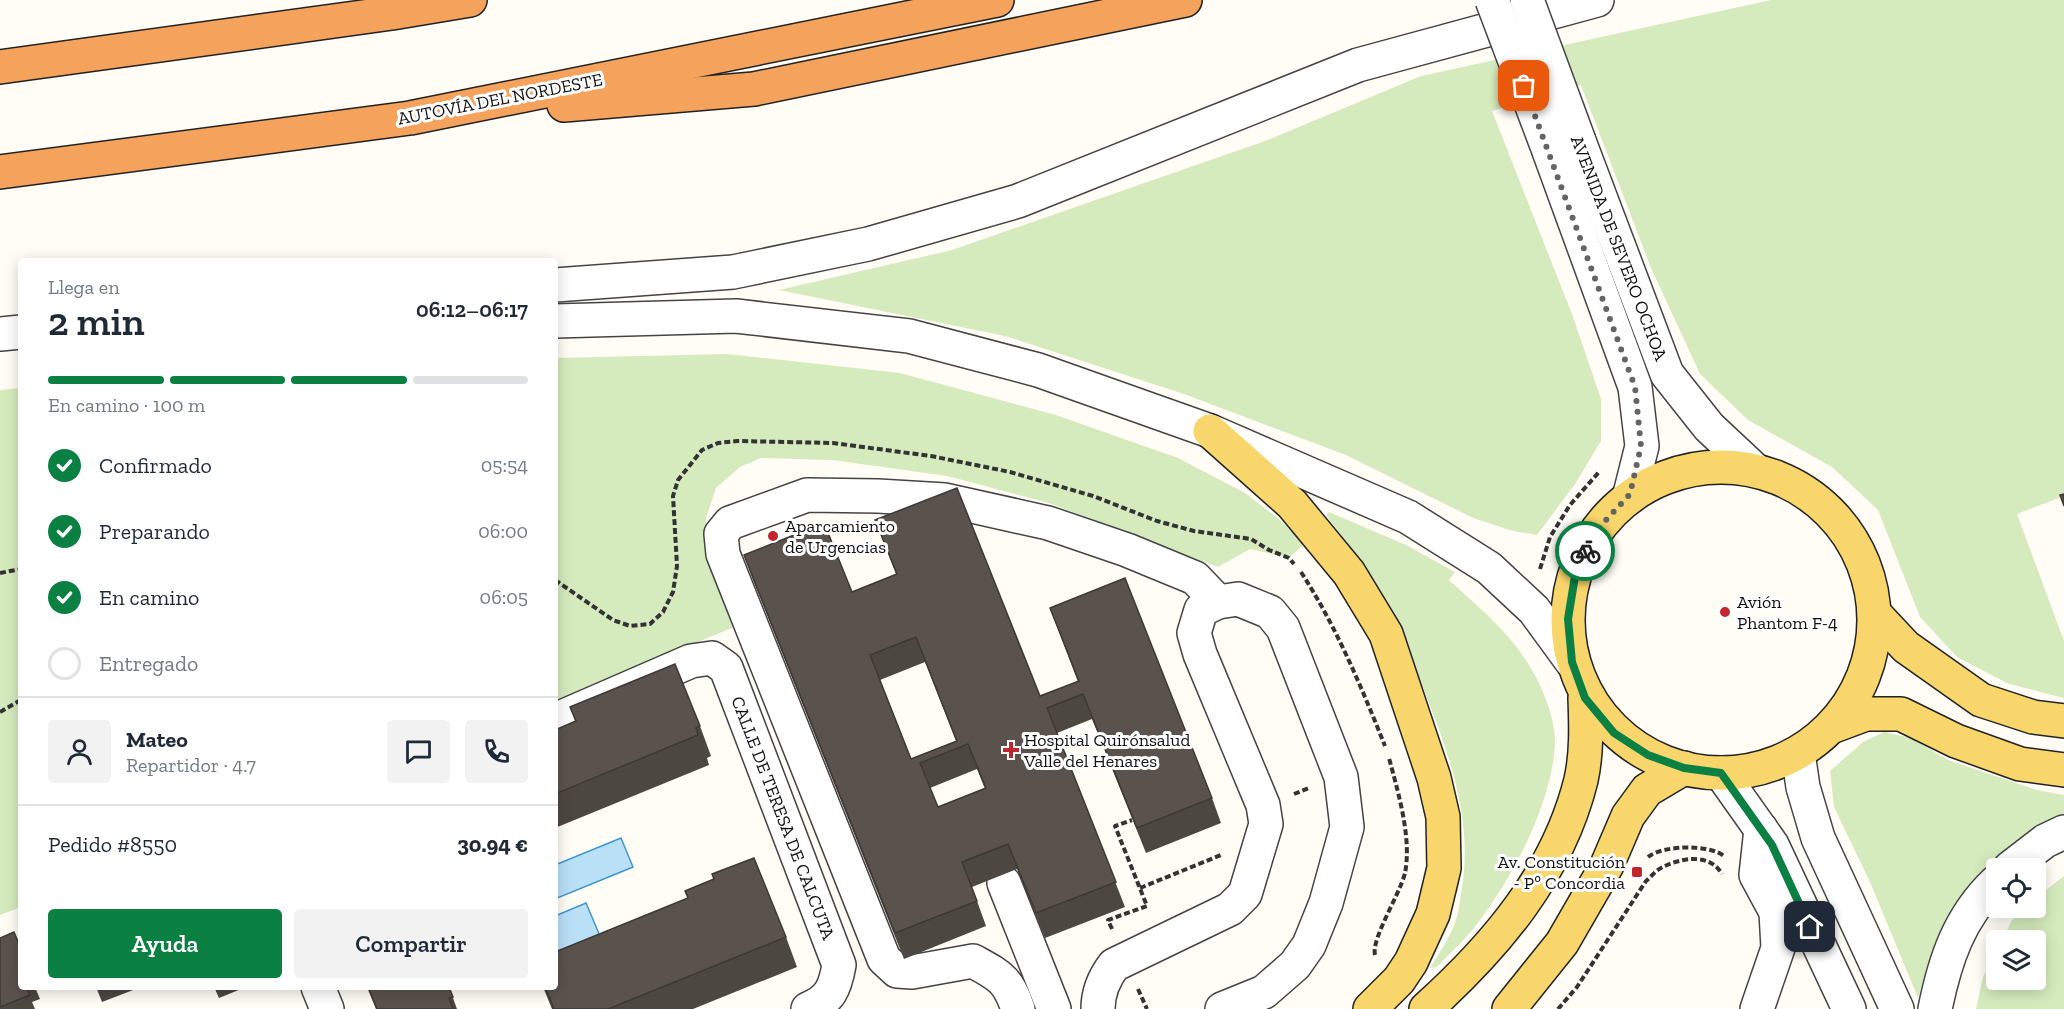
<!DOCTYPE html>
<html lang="es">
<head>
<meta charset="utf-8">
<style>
  :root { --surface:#fff; --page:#f2f2f3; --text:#1f2937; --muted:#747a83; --line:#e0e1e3; --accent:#0b8043 }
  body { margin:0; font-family:"Zilla Slab",serif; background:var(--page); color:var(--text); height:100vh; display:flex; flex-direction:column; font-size:22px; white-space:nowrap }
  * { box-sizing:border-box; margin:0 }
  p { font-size:20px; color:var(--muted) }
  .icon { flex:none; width:33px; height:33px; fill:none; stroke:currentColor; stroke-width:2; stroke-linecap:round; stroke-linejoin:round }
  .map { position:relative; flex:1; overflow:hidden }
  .sheet { position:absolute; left:18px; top:258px; width:540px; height:732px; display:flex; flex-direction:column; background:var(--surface); border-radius:6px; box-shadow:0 3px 15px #0003 }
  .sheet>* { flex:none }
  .buttons { position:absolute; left:1986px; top:858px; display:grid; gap:12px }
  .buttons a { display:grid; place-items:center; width:60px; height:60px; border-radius:6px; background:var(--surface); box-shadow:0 3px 15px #0003; font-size:30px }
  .pin { position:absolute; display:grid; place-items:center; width:51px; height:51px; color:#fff; margin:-26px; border-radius:12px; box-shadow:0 3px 9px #0006 }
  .courier { position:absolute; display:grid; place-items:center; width:60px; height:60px; margin:-30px; border:4px solid #0b8043; border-radius:50%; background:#fff; color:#222; box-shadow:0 2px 8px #0007 }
  .summary em { font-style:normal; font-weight:600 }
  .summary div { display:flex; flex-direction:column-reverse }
  .summary { display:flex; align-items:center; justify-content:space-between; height:102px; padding:0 30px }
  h1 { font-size:39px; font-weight:600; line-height:45px }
  .bar { display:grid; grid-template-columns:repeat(4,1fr); gap:9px 6px; align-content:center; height:72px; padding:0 30px }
  .bar i { height:8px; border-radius:4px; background:var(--line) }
  .bar .selected { background:var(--accent) }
  .bar p { grid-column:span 4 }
  .line { display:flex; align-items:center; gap:15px; padding:0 30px; border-top:2px solid var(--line) }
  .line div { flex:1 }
  .round { display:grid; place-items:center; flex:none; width:63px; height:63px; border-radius:6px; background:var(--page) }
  ol { padding:0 30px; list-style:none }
  li { display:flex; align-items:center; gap:18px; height:66px }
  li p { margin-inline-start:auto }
  li .icon { padding:6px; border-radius:50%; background:var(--accent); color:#fff; stroke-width:4 }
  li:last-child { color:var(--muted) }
  li i { width:33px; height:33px; border:3px solid var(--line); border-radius:50% }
  .cta { display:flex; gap:12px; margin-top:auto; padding:12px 30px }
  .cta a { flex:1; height:69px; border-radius:6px; background:var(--accent); color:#fff; font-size:24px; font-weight:600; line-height:69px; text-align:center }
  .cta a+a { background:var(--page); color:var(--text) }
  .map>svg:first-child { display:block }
  .green { fill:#d5ebbd }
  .water { fill:#b9e0f7; stroke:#3f96cf; stroke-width:1.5 }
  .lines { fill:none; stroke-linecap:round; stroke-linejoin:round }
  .minor-casing { stroke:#444; stroke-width:36 }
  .major-casing { stroke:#222; stroke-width:36 }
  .highway-casing { stroke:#222; stroke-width:36 }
  .path { stroke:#333; stroke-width:4; stroke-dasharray:6 3; stroke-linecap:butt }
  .minor { stroke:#fff; stroke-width:33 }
  .major { stroke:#f9d66b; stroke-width:33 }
  .highway { stroke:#f5a25d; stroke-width:33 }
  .minor-bridge-casing { stroke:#444; stroke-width:36; stroke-linecap:butt }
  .minor-bridge { stroke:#fff; stroke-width:33 }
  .wall { fill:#4d4742; fill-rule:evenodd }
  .building { fill:#5a524d; stroke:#3f3936; stroke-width:1.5; fill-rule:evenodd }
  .done { stroke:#646461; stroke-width:6; stroke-dasharray:0 10.8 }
  .route { stroke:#0b8043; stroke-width:8 }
  .poi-dot { fill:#c4262e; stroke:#fff; stroke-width:2 }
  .labels { text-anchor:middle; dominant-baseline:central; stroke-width:6; stroke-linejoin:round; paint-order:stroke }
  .street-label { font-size:18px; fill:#111; stroke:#fff }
  .poi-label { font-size:18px; fill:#111; stroke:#fff; text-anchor:start }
</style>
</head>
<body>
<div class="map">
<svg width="2064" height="1009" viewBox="0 0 2064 1009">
  <rect width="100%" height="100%" fill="#fffdf5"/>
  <g class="green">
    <polygon points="1771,0 2064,0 2064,496 2017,514 2064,641 2064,698 2009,684 1957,657 1920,617 1878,510 1832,467 1748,420 1700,374 1651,268 1581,85 1492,111 1572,314 1601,399 1601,441 1575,484 1537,535 1513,531 1473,518 1346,455 1184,394 1005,336 779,290 952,250 1265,141 1421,76"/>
    <polygon points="728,354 900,373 1056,415 1178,458 1245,493 1279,519 1304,544 1289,558 1250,549 1218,567 1049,503 947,476 832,460 761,458 740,467 716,488 706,518 708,550 737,626 555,700 555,358"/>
    <polygon points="21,388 21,907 0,915 0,390"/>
    <path d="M1329,512L1406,545L1455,572L1449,580C1482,610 1515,637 1536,677C1546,696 1555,722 1555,742C1553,802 1513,877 1477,924C1466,939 1450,953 1437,967L1430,968C1440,952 1450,937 1456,920C1459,911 1460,901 1461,893C1475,821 1448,751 1422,685C1411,658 1401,631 1388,605C1371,573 1348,544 1326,515Z"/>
    <path d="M1884,732L1911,738L1948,760L2037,790L2064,795V815C2007,843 1960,891 1934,949C1927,964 1923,982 1918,998L1870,882L1834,807L1830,771L1863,742Z"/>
    <path d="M2064,876V1009H1976L1983,977L1996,952V980H2036V940H2002C2012,923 2013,908 2036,908V898Z"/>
  </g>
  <g class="water">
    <polygon points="621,838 633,867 555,899 555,865"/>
    <polygon points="586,903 600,936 555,954 555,916"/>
  </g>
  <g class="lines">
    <defs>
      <g id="minor">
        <polyline points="1579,141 1667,374 1709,427 1755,470"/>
        <polyline points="1549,151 1635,387 1642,446 1630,494"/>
        <polyline points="555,285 733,272 868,244 1018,201 1358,65 1597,0"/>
        <polyline points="555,321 736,316 909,336 1038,370 1210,431 1408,517 1489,568 1534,610 1572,662"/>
        <polyline points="0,334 21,332"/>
        <path d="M555,720L691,661L712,658L726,668L839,965C835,988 830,1000 808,1009"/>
        <polyline points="1798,753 1803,787 1818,838 1897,1009"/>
        <polyline points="1721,773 1772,845 1849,1009"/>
        <polyline points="2010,868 2045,841 2064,832"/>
        <polyline points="1004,883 1054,1009"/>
        <polyline points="318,987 327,1009"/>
        <path d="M1018,1009C1008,979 1000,976 973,961L912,972L897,971L884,959L723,554L721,534L730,523L807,495L878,496L945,500L1048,523L1127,550L1195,578L1218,602"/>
        <path d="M1098,1009C1098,992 1104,978 1114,965L1230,909L1245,894L1266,824L1263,805L1200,654L1194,633L1201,610L1218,602L1238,599L1270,612L1283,628L1341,777L1347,827L1326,903L1309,945L1295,965L1264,992L1222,1009"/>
        <polyline points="1757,1009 1778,948 1776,912 1756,875 1761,829"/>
        <path d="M1935,1009C1945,960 1959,917 1996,882"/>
      </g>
      <g id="major">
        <polyline points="1210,431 1292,504 1349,573 1386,634 1434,778 1443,817 1444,868 1433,914 1411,962 1399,980 1370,1009"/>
        <circle cx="1721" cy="620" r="153"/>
        <polyline points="1875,614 1906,647 1981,700 2033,717 2064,721"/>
        <polyline points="1831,727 1866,714 1901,714 1956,741 2020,764 2064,770"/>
        <path d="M1426,1009C1496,946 1558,873 1581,780C1587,753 1586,725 1585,698"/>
        <polyline points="1509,1009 1562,943 1607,865 1628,816 1647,790 1684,768"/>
      </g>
      <g id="highway">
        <polyline points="0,67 392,13 470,0"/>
        <polyline points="564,105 754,89 1185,0"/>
        <polyline points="0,172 410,118 997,0"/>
      </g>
    </defs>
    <use href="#minor" class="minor-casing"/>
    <use href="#major" class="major-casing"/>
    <use href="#highway" class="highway-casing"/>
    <g class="path">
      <polyline points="1540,569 1550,537 1570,505 1599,472"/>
      <path d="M1301,572C1336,626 1361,686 1385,746"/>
      <polyline points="0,573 21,569"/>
      <polyline points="555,580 613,620 630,626 650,624 663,612 673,592 677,566 673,496 678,480 702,450 718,443 737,441 833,443 931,456 1010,472 1093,496 1157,521 1194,531 1251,539 1269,550 1289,558 1294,564"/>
      <polyline points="0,712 21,700"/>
      <polyline points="1294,794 1309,788"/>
      <path d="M1648,857C1663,845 1709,844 1724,856"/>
      <polyline points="1140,888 1221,855"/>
      <polyline points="1112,929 1108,920 1147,906 1115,826 1132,820"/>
      <path d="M1375,955C1371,939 1400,894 1405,873C1412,838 1398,792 1389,758"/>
      <polyline points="1138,989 1147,1009"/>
      <path d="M1558,1009L1577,987L1646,881C1651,877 1655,871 1661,868C1680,858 1709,852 1722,874"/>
    </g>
    <use href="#minor" class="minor"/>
    <use href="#major" class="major"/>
    <use href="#highway" class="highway"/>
    <defs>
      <g id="minor-bridge">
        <polyline points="1492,0 1549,151"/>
        <polyline points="1527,0 1579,141"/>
      </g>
    </defs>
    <use href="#minor-bridge" class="minor-bridge-casing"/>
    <use href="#minor-bridge" class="minor-bridge"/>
  </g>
  <g class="wall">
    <path d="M875,520L1040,696L1078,682L1050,608L1212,798L1221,823L1146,853L1092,719L1057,733L1125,907L1045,938L1017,869L972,887L986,926L904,959L753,580L744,555L852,592L896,574ZM925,662L956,741L911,759L880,680ZM977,769L985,789L938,807L930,788Z"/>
    <polygon points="570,707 700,726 711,756 707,758 709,765 555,828 555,730 575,721"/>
    <polygon points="786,937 797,967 693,1009 552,1009 543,987 555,987"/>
    <polygon points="0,938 21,949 21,987 35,987 40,999 32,1002 35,1009 0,1009"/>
    <polygon points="96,987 141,987 102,1002"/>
    <polygon points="214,987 246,987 219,998"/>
    <polygon points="367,987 449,987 457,1009 376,1009"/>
  </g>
  <g class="building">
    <path d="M957,488L1040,696L1079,681L1050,608L1125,578L1212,798L1137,828L1083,694L1047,708L1116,882L1036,913L1008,844L962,862L977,901L895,933L744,555L824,523L852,592L897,574L875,520ZM916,637L957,741L911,759L870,655ZM968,744L986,788L938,807L920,763Z"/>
    <polygon points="2064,494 2064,506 2060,495"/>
    <polygon points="675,664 700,726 696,728 698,735 555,794 555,730 576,721 570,707"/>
    <polygon points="754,858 786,937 608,1009 554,1009 545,987 555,987 555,952 688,898 685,891 714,879 712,874"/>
    <polygon points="14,932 21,949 21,971 20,972 21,974 21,987 26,987 30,995 0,1007 0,938"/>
    <polygon points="368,987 449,987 453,997 449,998 453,1009 377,1009"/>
  </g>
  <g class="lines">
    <polyline class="done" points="1524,86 1635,387 1641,446 1630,494 1596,531 1585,551"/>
    <polyline class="route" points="1585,551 1576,570 1568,619 1572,662 1585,698 1614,733 1648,755 1684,768 1721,773 1772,845 1810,927"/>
  </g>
  <g class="poi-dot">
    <circle cx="773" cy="536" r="6"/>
    <circle cx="1725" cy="612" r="6"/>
    <path d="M1008 741h6v6h6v6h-6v6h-6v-6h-6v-6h6z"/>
    <rect x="1631" y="866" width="12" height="12" rx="3"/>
  </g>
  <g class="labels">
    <g class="street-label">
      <text transform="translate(500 99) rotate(-11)">AUTOVÍA DEL NORDESTE</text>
      <text transform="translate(1619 248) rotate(69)">AVENIDA DE SEVERO OCHOA</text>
      <text transform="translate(783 818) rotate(69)">CALLE DE TERESA DE CALCUTA</text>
    </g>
    <g class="poi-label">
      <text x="785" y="526">Aparcamiento<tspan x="785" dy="21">de Urgencias</tspan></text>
      <text x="1737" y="602">Avión<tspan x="1737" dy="21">Phantom F-4</tspan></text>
      <text x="1024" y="740">Hospital Quirónsalud<tspan x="1024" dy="21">Valle del Henares</tspan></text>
      <text x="1625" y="862" text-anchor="end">Av. Constitución<tspan x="1625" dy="21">- Pº Concordia</tspan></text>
    </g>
  </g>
</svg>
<div class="buttons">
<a><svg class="icon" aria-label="locate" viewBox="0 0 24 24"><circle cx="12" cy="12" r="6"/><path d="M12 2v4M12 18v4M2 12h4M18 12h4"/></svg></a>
<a><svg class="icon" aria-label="layers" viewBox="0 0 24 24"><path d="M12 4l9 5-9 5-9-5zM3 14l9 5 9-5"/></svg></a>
</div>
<div class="pin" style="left:1524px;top:86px;background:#ea580c"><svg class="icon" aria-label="bag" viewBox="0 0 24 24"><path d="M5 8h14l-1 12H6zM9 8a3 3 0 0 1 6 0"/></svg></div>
<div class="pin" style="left:1810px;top:927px;background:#1f2937"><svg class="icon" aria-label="home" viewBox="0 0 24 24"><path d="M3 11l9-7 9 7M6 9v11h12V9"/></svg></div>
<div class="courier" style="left:1585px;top:551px"><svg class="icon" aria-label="bike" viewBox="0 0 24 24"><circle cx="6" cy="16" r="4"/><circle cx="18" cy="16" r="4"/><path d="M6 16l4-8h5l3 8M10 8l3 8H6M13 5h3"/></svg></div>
<section class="sheet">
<div class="summary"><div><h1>2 min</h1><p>Llega en</p></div><em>06:12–06:17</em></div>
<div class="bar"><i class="selected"></i><i class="selected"></i><i class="selected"></i><i></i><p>En camino · 100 m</p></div>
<ol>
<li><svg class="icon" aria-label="check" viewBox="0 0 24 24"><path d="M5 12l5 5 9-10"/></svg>Confirmado<p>05:54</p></li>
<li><svg class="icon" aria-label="check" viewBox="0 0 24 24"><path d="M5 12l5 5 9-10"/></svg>Preparando<p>06:00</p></li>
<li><svg class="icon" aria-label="check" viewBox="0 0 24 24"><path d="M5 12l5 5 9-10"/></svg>En camino<p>06:05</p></li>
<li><i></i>Entregado</li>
</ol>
<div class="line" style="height:108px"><a class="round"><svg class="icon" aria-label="person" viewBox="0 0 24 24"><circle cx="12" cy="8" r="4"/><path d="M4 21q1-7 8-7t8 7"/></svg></a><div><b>Mateo</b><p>Repartidor · 4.7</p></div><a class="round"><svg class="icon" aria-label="chat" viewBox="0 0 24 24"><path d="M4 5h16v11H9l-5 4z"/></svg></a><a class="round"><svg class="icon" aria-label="phone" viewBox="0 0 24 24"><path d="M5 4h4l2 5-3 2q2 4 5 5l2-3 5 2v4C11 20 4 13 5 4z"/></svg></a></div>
<div class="line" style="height:78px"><div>Pedido #8550</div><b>30.94 €</b></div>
<div class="cta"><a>Ayuda</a><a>Compartir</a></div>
</section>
</div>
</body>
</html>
